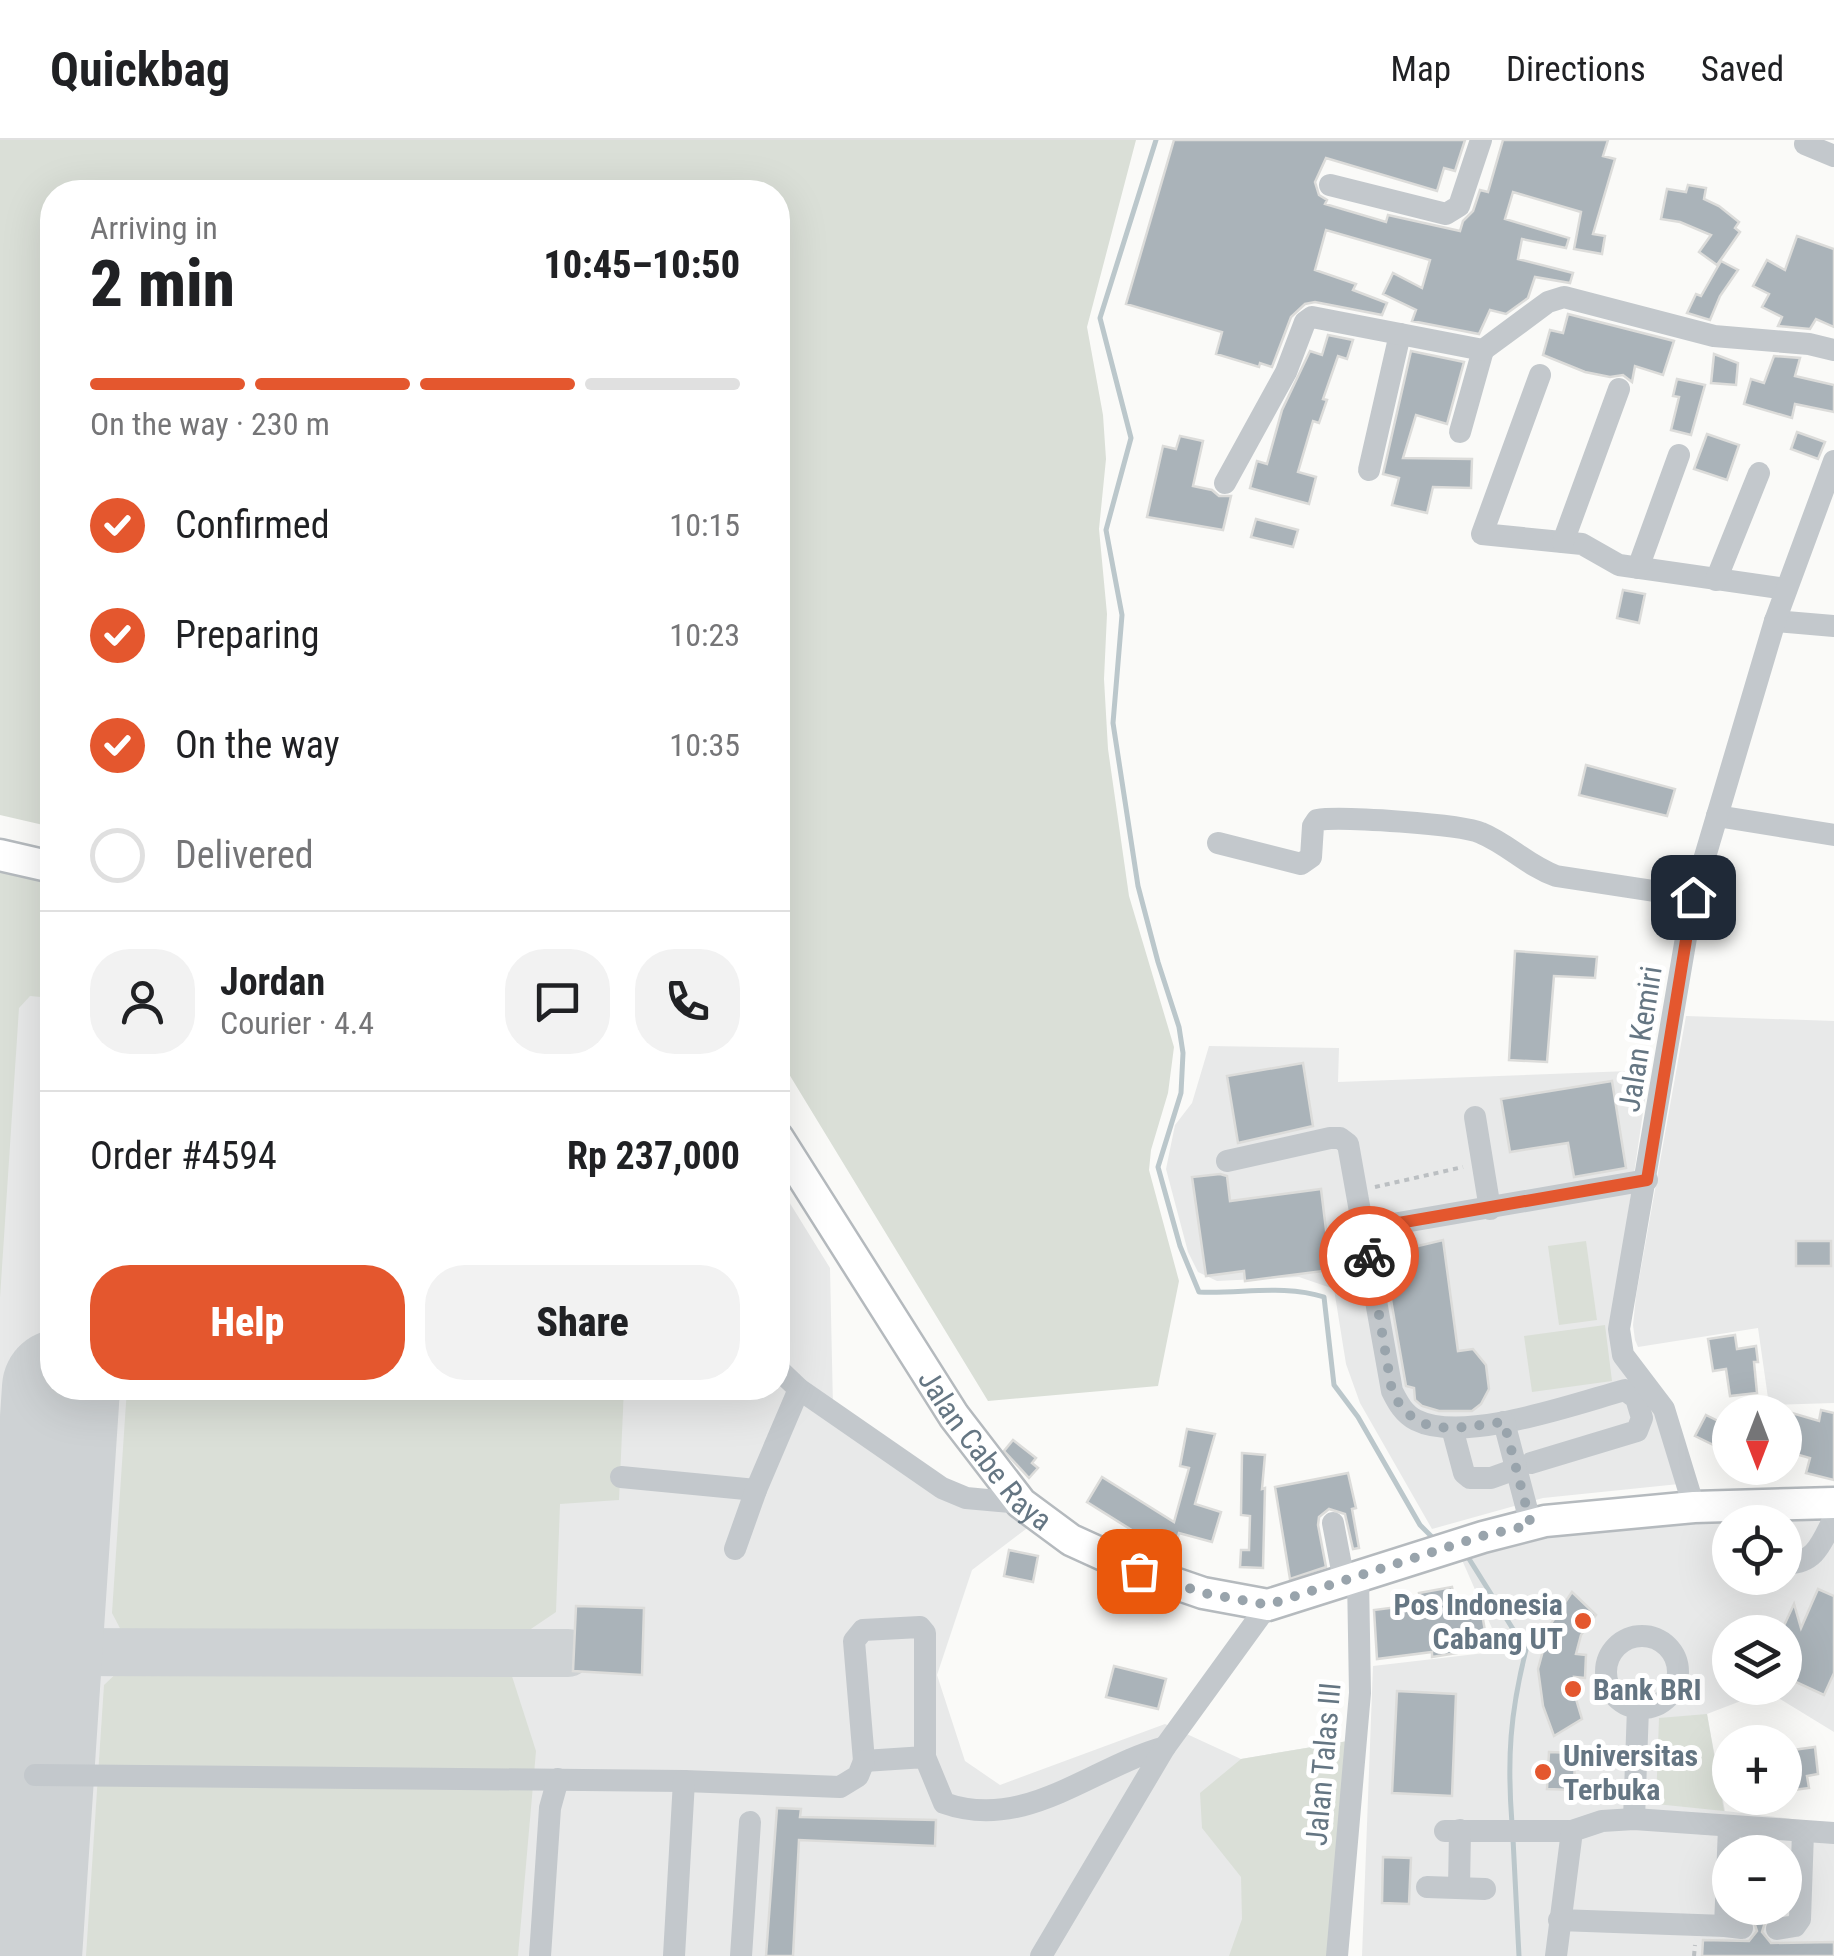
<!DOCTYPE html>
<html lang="en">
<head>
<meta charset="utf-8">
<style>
  :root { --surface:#fff; --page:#f2f2f2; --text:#202124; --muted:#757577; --line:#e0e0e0; --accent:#e4572e }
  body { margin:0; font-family:"Roboto Condensed",sans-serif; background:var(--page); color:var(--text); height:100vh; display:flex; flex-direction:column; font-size:38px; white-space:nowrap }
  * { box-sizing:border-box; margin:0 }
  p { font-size:32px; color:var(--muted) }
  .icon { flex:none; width:55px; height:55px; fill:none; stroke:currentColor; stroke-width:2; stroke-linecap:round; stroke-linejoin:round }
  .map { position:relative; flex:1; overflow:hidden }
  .sheet { position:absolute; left:40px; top:40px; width:750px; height:1220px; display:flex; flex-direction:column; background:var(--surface); border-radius:40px; box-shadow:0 10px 40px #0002 }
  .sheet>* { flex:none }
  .needle { width:65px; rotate:180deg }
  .buttons { position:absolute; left:1712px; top:1255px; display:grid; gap:20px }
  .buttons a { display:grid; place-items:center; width:90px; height:90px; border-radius:50%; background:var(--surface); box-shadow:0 10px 40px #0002; font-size:50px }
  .pin { position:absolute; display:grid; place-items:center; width:85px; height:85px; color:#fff; margin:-42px; border-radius:20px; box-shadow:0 5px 15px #0006 }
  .courier { position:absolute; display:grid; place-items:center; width:100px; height:100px; margin:-50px; border:8px solid #e4572e; border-radius:50%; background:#fff; color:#222; box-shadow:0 2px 12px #0007 }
  .overview em { font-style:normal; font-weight:800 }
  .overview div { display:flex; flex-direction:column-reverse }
  .overview { display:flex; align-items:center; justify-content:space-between; height:170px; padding:0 50px }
  h1 { font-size:65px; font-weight:800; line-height:75px }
  .bar { display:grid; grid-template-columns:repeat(4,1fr); gap:15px 10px; align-content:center; height:120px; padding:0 50px }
  .bar i { height:12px; border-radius:8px; background:var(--line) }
  .bar .active { background:var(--accent) }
  .bar p { grid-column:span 4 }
  .line { display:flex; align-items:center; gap:25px; padding:0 50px; border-top:2px solid var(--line) }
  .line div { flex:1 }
  .round { display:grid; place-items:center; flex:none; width:105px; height:105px; border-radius:40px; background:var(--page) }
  ol { padding:0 50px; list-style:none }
  li { display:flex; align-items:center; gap:30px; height:110px }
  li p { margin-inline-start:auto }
  li .icon { padding:10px; border-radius:50%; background:var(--accent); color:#fff; stroke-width:4 }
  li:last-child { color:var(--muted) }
  li i { width:55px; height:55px; border:5px solid var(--line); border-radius:50% }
  .action { display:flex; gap:20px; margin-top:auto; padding:20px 50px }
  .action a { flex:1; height:115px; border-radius:40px; background:var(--accent); color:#fff; font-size:40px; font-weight:800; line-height:115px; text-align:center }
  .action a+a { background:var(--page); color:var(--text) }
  header { display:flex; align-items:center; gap:60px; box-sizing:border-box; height:140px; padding:0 50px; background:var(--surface); border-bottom:2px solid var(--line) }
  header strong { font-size:48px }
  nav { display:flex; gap:55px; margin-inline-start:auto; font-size:35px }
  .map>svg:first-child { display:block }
  .built { fill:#e8e9e9; fill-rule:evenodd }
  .green { fill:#dadfd7 }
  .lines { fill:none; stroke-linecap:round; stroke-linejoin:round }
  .stream { stroke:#bbc7cb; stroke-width:5 }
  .taxiway { stroke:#ced2d4; stroke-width:48 }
  .runway { stroke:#ced2d4; stroke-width:118 }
  .building { fill:#aab3b9; stroke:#dcdcda; stroke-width:2.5 }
  .major-casing { stroke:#b5babe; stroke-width:35 }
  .path { stroke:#bbbfc2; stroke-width:4; stroke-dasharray:5 5; stroke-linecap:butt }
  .minor { stroke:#c3c8cc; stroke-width:22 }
  .major { stroke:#fff; stroke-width:30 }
  .done { stroke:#99a4ac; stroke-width:10; stroke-dasharray:0 18 }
  .route { stroke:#e4572e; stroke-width:12 }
  .poi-dot { fill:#e4572e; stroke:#fff; stroke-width:4 }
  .labels { text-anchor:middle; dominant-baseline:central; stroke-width:10; stroke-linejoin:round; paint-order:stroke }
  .street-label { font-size:30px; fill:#657683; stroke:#fff }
  .poi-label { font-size:30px; font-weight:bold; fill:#657683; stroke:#fff; text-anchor:start }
</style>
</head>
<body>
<header>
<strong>Quickbag</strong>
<nav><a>Map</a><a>Directions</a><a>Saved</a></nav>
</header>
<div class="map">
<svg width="1834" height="1816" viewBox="0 0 1834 1816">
  <rect width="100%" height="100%" fill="#fafaf8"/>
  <g class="built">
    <polygon points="0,729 52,741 52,1248 778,1248 778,1044 830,1128 833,1267 951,1348 1006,1359 1030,1386 972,1430 937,1535 965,1621 1000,1645 1165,1584 1241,1619 1354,1600 1332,1816 0,1816"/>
    <polygon points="1686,876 1834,881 1834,1263 1769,1265 1758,1188 1638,1207 1635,1200 1633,1185 1636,1156"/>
    <polygon points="1209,906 1339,908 1338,942 1629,931 1626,956 1645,959 1610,1197 1656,1274 1679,1344 1543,1358 1432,1389 1360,1263 1346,1224 1334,1149 1299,1137 1217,1141 1198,1132 1188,1112 1166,1029 1175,985 1192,963"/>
    <path d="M1834,1370V1592L1767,1551L1707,1574L1725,1671L1834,1684V1816H1362L1373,1526L1502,1511L1462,1420L1584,1388ZM1730,1382H1785V1438H1730ZM1730,1492H1785V1548H1730ZM1730,1712H1785V1768H1730Z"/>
  </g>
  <g class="green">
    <polygon points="0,0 1136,0 1087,187 1103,275 1106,319 1099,389 1107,474 1104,539 1108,609 1129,756 1174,907 1168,953 1151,1010 1149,1030 1179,1141 1158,1246 988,1261 778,916 778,52 52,52 52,687 0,675"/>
    <polygon points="0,729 52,741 52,858 30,856 19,868 0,1158"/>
    <polygon points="1586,1101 1597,1180 1559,1185 1548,1106"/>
    <polygon points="1605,1185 1612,1241 1532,1252 1524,1196"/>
    <polygon points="127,1248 624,1248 619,1360 560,1364 556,1472 525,1493 123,1494 112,1473"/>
    <polygon points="125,1525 510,1530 536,1611 518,1816 86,1816 104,1545"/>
    <polygon points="1707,1574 1724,1671 1656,1664 1659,1578"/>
    <polygon points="1354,1600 1332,1816 1229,1816 1242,1779 1241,1737 1202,1688 1200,1653 1241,1619"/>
  </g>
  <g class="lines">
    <g class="stream">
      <path d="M1156,0L1100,178L1131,298L1106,390L1122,475L1113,583L1138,746L1158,822L1179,887L1183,913L1181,953L1158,1027L1180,1106L1199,1152C1241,1154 1285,1144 1324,1157L1334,1245L1358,1277L1420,1385L1434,1399"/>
      <path d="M1466,1414L1526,1510C1510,1573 1507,1619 1512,1684"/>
      <polyline points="1513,1699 1519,1816"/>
    </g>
    <polyline class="taxiway" points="43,1512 568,1513"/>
    <polyline class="runway" points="23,1816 61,1248"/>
  </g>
  <g class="building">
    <polygon points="1174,0 1465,0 1455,31 1444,28 1437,51 1326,18 1315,42 1319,55 1327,60 1325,64 1386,82 1388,75 1460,91 1463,81 1473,71 1480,50 1488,52 1503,0 1608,0 1603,16 1615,19 1593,94 1605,96 1602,114 1574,109 1581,72 1513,52 1505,79 1569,98 1566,108 1522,99 1518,119 1573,133 1570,143 1535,137 1528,158 1506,174 1490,170 1479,194 1412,181 1416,170 1383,154 1393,133 1422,148 1430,120 1326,90 1315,130 1356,144 1353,150 1387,163 1382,175 1315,162 1305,164 1291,177 1272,227 1260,223 1259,227 1216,214 1222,192 1126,164"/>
    <polygon points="1688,45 1706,48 1704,59 1719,66 1739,82 1735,88 1740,92 1717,125 1699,112 1711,95 1680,82 1661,79 1667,49 1686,52"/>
    <polygon points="1797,96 1834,109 1834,187 1816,179 1810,189 1778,186 1782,177 1762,167 1769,154 1753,146 1767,120 1785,130"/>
    <polygon points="1721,121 1738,130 1720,156 1710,180 1687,173 1696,154 1701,156"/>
    <polygon points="1568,174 1674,201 1663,235 1635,226 1632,242 1623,235 1610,237 1585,232 1543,215 1550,190 1563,193"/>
    <polygon points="1328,195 1353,200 1347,219 1338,216 1323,259 1327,260 1319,283 1313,281 1298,332 1316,337 1309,364 1250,348 1257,321 1267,324 1282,270 1310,211 1322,215"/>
    <polygon points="1411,211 1464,222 1447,284 1416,275 1403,318 1472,319 1471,348 1433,347 1427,373 1392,365 1399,338 1383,334"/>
    <polygon points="1714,214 1738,223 1736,245 1711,243"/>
    <polygon points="1774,216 1800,218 1795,236 1834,245 1834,272 1795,264 1792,278 1744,264 1751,239 1764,243"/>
    <polygon points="1677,239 1705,245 1691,295 1671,290 1679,257 1673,256"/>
    <polygon points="1797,292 1825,302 1818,319 1791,309"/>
    <polygon points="1707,294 1739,305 1727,340 1694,329"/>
    <polygon points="1180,296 1203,301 1193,346 1212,350 1219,356 1231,356 1223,390 1147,377 1163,306 1176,309"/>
    <polygon points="1256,379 1298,390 1293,407 1251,397"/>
    <polygon points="1623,450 1645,454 1639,483 1617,478"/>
    <polygon points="1586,625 1675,649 1667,676 1579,655"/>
    <polygon points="1515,811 1597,817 1595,838 1554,836 1547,922 1509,920"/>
    <polygon points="1303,923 1313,986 1238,1003 1227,936"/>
    <polygon points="1612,941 1626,1028 1574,1037 1568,1003 1510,1012 1501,959"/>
    <polygon points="1220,1034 1227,1036 1230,1061 1321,1049 1331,1130 1245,1141 1244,1131 1206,1136 1192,1037"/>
    <polygon points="1416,1099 1418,1106 1443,1100 1458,1211 1473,1209 1486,1225 1489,1249 1481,1264 1472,1271 1439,1271 1422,1266 1415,1260 1414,1248 1406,1246 1383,1114 1395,1111 1394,1103"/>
    <rect x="1796" y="1101" width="35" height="25"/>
    <polygon points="1735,1195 1737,1209 1756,1206 1758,1222 1754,1222 1757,1253 1730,1256 1726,1229 1713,1231 1708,1199"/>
    <polygon points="1821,1270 1834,1273 1834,1340 1806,1333 1810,1318 1785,1311 1785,1271 1819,1281"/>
    <polygon points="1706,1275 1730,1287 1730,1313 1695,1296"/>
    <polygon points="1187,1289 1215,1294 1195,1364 1221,1372 1212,1402 1179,1393 1173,1416 1087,1362 1102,1337 1174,1382 1189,1328 1180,1326"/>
    <polygon points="1013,1300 1036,1318 1032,1323 1038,1328 1029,1338 1004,1311"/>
    <polygon points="1242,1313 1265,1315 1262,1349 1265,1348 1263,1428 1240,1427 1241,1410 1249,1410 1250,1376 1241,1375"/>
    <polygon points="1348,1333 1356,1368 1352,1369 1359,1408 1353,1409 1345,1374 1329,1369 1319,1377 1318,1385 1326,1427 1290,1439 1275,1347"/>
    <polygon points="1009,1410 1038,1416 1033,1442 1004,1436"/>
    <polygon points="1452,1447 1457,1473 1481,1468 1488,1508 1432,1517 1432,1512 1377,1519 1374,1470 1421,1464 1419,1453"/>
    <polygon points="1818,1449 1834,1456 1834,1533 1824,1555 1785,1537 1785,1492 1781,1492 1794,1464 1801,1488"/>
    <polygon points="1572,1452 1596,1475 1581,1495 1576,1514 1586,1515 1585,1538 1574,1537 1576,1559 1582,1579 1554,1596 1543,1566 1538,1529 1550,1485"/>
    <polygon points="576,1466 644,1468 642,1535 573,1531"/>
    <polygon points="1114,1526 1166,1539 1158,1569 1106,1557"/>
    <polygon points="1397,1551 1456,1554 1452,1656 1392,1653"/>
    <polygon points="1815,1607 1818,1634 1807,1636 1809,1648 1793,1650 1792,1638 1785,1638 1785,1611"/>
    <polygon points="1549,1612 1575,1613 1574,1650 1547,1649"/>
    <polygon points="777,1668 801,1669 800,1677 936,1680 935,1706 799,1700 793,1816 766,1816"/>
    <polygon points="1383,1717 1411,1718 1409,1764 1382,1763"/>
    <polygon points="1753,1779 1766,1779 1762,1792 1771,1803 1834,1802 1834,1816 1702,1816 1703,1800 1749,1801 1757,1791"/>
  </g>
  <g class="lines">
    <defs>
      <g id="major">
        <polyline points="0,715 52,727"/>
        <path id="s1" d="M778,998L954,1276L1021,1363L1071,1400L1139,1431L1203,1453L1268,1465L1483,1397L1545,1381L1694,1367L1834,1363"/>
      </g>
    </defs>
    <use href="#major" class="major-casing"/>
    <g class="path">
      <polyline points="1375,1047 1463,1027"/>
      <polyline points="1694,1816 1695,1805"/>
    </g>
    <g class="minor">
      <polyline points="1805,4 1834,16"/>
      <polyline points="1330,45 1446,74 1459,66 1481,0"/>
      <polyline points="1540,235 1482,394 1582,404 1619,425 1786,449"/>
      <polyline points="1460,292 1483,210"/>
      <polyline points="1369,330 1400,194"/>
      <polyline points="1225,343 1286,232 1305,182 1312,177 1483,210 1548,162 1564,157 1714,196 1809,204 1834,210"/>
      <polyline points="1563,402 1619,249"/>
      <polyline points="1638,428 1679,315"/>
      <polyline points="1716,440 1759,333"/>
      <polyline points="1775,481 1834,486"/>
      <polyline points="1717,676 1834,695"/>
      <path d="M1218,703L1301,724L1311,717L1313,686L1317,680C1340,676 1461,684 1481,693C1508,704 1528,726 1556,736L1693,757"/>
      <polyline points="1475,977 1490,1069"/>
      <path d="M1227,1021L1330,998H1340L1348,1004L1392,1251C1398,1263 1404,1274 1416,1280C1463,1304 1574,1264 1625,1250L1636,1258L1642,1278L1637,1291L1531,1323"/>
      <polyline points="1364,1089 1647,1040"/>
      <polyline points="778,1229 799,1249 942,1348 966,1358 1021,1363"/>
      <polyline points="1504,1282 1531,1385"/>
      <polyline points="1452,1288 1464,1333 1470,1338 1491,1338 1516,1329"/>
      <polyline points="621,1337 756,1350"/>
      <polyline points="1694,1367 1664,1269 1623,1215 1619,1189 1693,757 1775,481 1834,321"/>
      <polyline points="1333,1383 1344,1441"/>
      <polyline points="735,1409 756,1350 799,1249"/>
      <path d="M1785,1423C1815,1425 1822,1402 1834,1378"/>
      <circle cx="1642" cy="1532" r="36"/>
      <path d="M925,1617L864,1621L854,1501L863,1490L920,1487L925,1493V1617L944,1663C1025,1692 1092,1627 1165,1607"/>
      <polyline points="35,1635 684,1641 840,1647 858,1636 864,1621"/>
      <polyline points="1634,1679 1638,1568"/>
      <polyline points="1729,1688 1725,1786 1742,1788"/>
      <polyline points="1445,1691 1572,1691"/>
      <polyline points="1427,1747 1485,1749"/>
      <polyline points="1459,1748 1460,1690"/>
      <polyline points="1559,1780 1725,1786"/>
      <polyline points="1777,1789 1795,1786 1800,1779 1803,1692"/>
      <polyline points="540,1816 550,1668 558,1639"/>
      <polyline points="674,1816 684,1641"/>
      <polyline points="741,1816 750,1682"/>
      <polyline points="1041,1816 1165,1607 1268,1465"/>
      <polyline points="1337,1816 1360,1553 1358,1437"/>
      <polyline points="1556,1816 1572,1691 1602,1681 1634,1679 1834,1693"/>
    </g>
    <use href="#major" class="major"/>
  </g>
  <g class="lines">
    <path class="done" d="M1139,1431L1203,1453L1268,1465L1482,1396L1531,1385L1504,1282C1458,1287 1416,1301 1392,1251L1369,1116"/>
    <polyline class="route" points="1369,1116 1364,1089 1647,1040 1693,757"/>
  </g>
  <g class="poi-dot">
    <circle cx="1583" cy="1481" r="10"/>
    <circle cx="1573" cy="1549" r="10"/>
    <circle cx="1543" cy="1632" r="10"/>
  </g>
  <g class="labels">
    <g class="street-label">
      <text transform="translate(1640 899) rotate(-81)">Jalan Kemiri</text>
      <text stroke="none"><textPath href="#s1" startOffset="375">Jalan Cabe Raya</textPath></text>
      <text transform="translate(1323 1624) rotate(-85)">Jalan Talas III</text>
    </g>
    <g class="poi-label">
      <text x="1563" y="1464" text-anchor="end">Pos Indonesia<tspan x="1563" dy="34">Cabang UT</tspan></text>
      <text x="1593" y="1549">Bank BRI</text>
      <text x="1563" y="1615">Universitas<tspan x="1563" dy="34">Terbuka</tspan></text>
    </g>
  </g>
</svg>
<div class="buttons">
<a><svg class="needle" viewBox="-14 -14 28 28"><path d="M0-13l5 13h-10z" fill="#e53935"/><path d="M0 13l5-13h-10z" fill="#757577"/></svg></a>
<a><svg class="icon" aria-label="locate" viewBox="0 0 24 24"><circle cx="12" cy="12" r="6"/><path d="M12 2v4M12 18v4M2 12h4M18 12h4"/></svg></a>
<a><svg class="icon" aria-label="layers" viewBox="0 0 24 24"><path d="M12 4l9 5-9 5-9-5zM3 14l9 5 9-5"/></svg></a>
<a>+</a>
<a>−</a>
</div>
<div class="pin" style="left:1139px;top:1431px;background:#ea580c"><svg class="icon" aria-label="bag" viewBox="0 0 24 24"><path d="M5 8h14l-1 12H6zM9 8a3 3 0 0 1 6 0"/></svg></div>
<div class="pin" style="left:1693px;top:757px;background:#1f2937"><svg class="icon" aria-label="home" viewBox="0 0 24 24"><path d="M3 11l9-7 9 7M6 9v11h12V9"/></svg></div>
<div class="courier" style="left:1369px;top:1116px"><svg class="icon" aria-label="bike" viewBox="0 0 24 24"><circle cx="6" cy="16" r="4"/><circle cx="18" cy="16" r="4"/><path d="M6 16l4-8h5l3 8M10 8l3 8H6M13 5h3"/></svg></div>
<section class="sheet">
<div class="overview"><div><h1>2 min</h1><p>Arriving in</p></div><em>10:45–10:50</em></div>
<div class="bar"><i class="active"></i><i class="active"></i><i class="active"></i><i></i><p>On the way · 230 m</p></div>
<ol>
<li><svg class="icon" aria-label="check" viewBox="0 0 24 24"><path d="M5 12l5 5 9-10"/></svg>Confirmed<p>10:15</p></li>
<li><svg class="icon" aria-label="check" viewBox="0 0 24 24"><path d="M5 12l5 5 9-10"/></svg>Preparing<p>10:23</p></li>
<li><svg class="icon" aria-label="check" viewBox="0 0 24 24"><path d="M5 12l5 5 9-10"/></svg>On the way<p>10:35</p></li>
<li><i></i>Delivered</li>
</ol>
<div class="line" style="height:180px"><a class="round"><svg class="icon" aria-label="person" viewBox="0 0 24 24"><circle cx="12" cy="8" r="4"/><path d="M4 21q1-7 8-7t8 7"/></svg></a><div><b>Jordan</b><p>Courier · 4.4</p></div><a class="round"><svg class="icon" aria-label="chat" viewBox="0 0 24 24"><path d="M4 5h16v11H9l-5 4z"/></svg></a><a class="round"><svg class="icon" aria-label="phone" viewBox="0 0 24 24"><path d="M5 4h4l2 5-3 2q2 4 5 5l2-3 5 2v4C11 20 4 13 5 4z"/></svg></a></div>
<div class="line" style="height:130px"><div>Order #4594</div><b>Rp 237,000</b></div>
<div class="action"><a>Help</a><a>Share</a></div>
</section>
</div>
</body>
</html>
